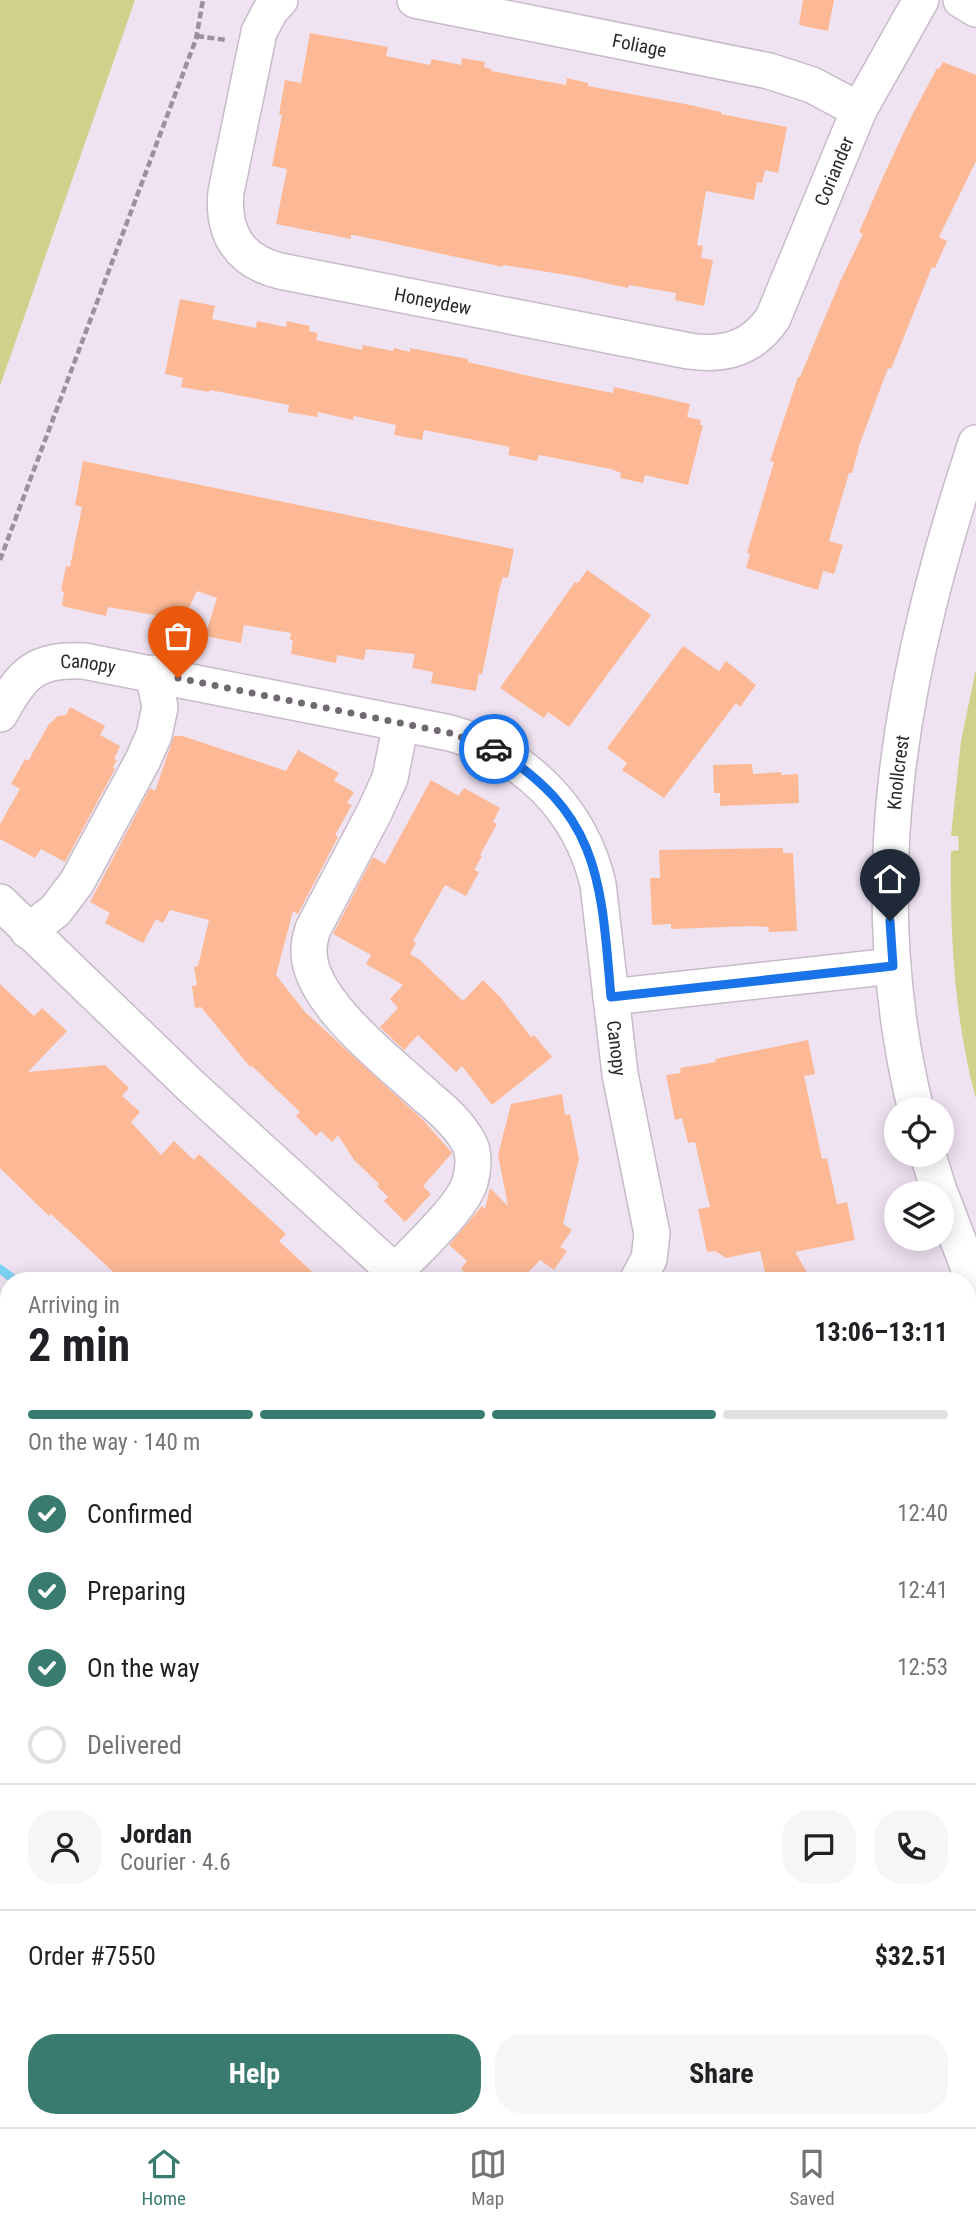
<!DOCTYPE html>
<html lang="en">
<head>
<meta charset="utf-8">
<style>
  :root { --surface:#fff; --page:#f6f6f6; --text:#202124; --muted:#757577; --line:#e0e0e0; --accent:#397c6f }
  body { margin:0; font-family:"Roboto Condensed",sans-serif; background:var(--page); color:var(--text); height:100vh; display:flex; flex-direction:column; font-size:26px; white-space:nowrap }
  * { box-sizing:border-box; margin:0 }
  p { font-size:23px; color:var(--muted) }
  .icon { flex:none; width:38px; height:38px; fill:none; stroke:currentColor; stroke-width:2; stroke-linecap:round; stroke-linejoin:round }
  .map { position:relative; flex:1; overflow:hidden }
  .drawer { position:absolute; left:0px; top:1272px; width:976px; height:856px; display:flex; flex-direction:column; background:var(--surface); border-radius:28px 28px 0 0; box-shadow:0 4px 18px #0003 }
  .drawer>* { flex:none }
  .tools { position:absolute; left:884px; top:1097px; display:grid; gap:14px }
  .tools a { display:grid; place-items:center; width:70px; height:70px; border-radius:50%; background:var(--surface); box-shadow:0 4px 18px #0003; font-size:35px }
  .pin { position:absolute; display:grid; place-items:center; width:60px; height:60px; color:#fff; margin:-72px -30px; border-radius:50% 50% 50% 0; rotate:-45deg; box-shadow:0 0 7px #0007 }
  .pin .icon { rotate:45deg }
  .courier { position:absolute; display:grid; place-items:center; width:70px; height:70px; margin:-35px; border:5px solid #1a73e8; border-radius:50%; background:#fff; color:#222; box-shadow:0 2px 9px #0007 }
  .head em { font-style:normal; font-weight:700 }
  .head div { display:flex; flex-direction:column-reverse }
  .head { display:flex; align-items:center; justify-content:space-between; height:119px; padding:0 28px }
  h1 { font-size:46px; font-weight:700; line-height:52px }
  .bar { display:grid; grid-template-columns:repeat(4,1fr); gap:10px 7px; align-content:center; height:84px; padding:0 28px }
  .bar i { height:9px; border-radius:5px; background:var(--line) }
  .bar .active { background:var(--accent) }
  .bar p { grid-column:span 4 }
  .line { display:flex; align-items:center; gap:18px; padding:0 28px; border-top:2px solid var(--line) }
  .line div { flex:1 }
  .round { display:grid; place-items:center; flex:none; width:74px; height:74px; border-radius:28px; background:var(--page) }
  ol { padding:0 28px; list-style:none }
  li { display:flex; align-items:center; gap:21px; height:77px }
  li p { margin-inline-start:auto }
  li .icon { padding:7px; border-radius:50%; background:var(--accent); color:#fff; stroke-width:4 }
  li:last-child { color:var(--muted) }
  li i { width:38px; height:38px; border:4px solid var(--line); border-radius:50% }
  .action { display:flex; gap:14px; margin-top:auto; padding:14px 28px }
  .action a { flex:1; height:80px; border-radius:28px; background:var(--accent); color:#fff; font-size:28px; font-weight:700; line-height:80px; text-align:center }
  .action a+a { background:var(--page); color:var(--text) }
  .menu { display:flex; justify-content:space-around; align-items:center; height:98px; border-top:2px solid var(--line); background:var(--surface); font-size:19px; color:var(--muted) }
  .menu a { display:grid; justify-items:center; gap:4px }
  .menu .active { color:var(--accent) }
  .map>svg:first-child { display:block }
  .green { fill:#ced28b }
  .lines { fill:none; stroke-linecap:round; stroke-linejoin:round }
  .stream { stroke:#7ed3f2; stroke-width:9 }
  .building { fill:#fdb995 }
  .minor-casing { stroke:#c7bbc9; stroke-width:38 }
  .path { stroke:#9b919c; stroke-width:4.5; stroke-dasharray:7 3.5; stroke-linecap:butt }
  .minor { stroke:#fff; stroke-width:35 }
  .done { stroke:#716972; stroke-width:7; stroke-dasharray:0 12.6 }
  .route { stroke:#1a73e8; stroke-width:9 }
  .labels { text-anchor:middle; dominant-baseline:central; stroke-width:7; stroke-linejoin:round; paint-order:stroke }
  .street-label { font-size:19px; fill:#2d282e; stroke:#fff }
</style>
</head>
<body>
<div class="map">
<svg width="976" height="2127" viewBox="0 0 976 2127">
  <rect width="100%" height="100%" fill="#efe2f1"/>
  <g class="green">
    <polygon points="0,0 135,0 0,386"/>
    <path d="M976,669V1099C954,1018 950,934 951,851L959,850L958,836H951L961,741Z"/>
    <polygon points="976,1425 976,1642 968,1649 968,1427"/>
    <polygon points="94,2119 423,2119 414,2127 88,2127"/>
  </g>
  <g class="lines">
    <g class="stream">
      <polyline points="0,1269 16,1281"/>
      <polyline points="0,1817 9,1826"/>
    </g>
  </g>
  <g class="building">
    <polygon points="803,0 834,0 828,31 799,25"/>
    <polygon points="310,33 388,47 386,56 430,65 432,59 461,65 462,58 485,62 484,67 492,69 491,71 566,85 567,78 588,83 588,86 685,104 721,112 721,114 787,127 778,173 765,170 762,183 757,182 754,200 706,191 697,245 703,246 701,258 713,260 704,306 675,300 676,293 629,285 628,288 573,276 503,265 503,267 354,235 351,235 351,239 276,224 287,169 272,166 282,115 279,114 285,80 301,83"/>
    <polygon points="943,62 976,75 976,161 939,237 947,241 935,268 932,267 891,369 888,368 860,443 852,473 849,473 829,541 843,545 834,574 823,571 818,590 746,568 750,554 747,553 774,462 770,461 798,377 800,377 839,284 863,234 859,232 883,177 910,119 937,68 939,69"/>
    <polygon points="180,299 215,306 212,319 256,328 257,321 286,327 287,321 310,326 309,331 318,333 316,340 362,350 363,345 393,351 394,348 410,352 410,348 468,359 468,362 538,378 613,393 614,387 690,404 687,417 701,420 700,425 703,425 688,485 645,475 643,483 620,478 621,473 611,469 539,455 537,461 508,455 510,447 424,430 422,440 394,435 396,425 354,416 353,420 318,412 317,417 288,412 289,405 210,390 209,392 181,387 183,378 165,374"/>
    <polygon points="83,461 514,549 508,578 503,577 499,590 482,675 479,673 476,691 431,683 433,672 412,668 415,654 366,649 364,660 337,655 336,663 291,654 293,640 290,640 291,633 244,625 241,643 205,636 217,598 197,591 183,620 108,607 106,616 62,606 64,592 61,591 66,566 70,567 82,507 75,505"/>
    <polygon points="587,570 651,615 569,727 548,712 544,718 500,688 575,582 578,583"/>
    <polygon points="683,646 719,671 726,661 756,685 740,707 736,703 664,798 622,770 627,763 607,748"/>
    <polygon points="70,707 105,726 100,735 120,746 114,759 117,760 113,767 115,769 65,862 41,849 35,858 0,839 0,824 20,789 11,784 25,759 28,761 49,724 58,716 66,715"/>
    <polygon points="174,736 183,736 286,771 298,750 339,773 334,781 354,792 347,803 352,805 335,835 338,837 298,914 293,911 276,975 305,1012 424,1121 452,1153 423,1186 431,1194 405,1222 384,1201 388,1197 377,1186 379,1184 354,1160 338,1135 332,1142 321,1131 316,1136 296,1116 300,1112 252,1066 250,1067 201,1007 195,1008 192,986 197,985 194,967 198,966 209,920 170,910 163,923 156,919 143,943 105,923 110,913 90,902 150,788 155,791"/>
    <polygon points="752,764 753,774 781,772 781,775 798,774 799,803 720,806 720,793 714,793 713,765"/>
    <polygon points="431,780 457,795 457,797 464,788 500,808 493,822 497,824 480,855 482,856 474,870 479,872 466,896 445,885 413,941 416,943 410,954 420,960 463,1001 483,980 500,997 531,1037 534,1035 552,1057 492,1105 462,1066 456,1072 418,1035 404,1050 380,1027 398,1008 390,999 403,985 366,964 371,955 333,934 373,857 385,864"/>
    <polygon points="783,848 783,853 793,853 797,931 769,932 768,927 752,926 671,929 671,924 652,925 650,878 660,878 659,850"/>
    <polygon points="0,984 34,1016 42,1008 67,1031 28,1072 105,1065 129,1088 122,1096 140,1112 131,1122 161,1155 174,1141 194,1160 199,1154 286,1234 279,1241 322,1281 123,1281 51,1214 49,1216 0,1168"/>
    <polygon points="808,1040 815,1074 804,1076 822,1159 827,1158 837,1204 847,1202 855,1240 795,1252 812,1281 767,1281 760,1251 726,1258 715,1251 707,1252 698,1209 710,1207 695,1142 688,1143 682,1118 675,1120 666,1075 681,1073 680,1068 716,1062 715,1059"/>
    <polygon points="562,1094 565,1115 570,1114 579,1159 563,1224 572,1230 560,1247 567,1251 554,1270 540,1260 520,1281 474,1281 461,1269 467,1261 449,1245 482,1206 485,1209 490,1188 508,1206 498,1155 511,1104"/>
  </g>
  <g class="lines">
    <defs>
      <g id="minor">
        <path id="s1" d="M280,0L270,11L259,32L226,192C222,233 239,261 280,271L689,351C724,356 752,349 773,318L859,110L921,0"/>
        <path id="s2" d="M415,0L769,71L812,85L859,110"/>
        <polyline points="961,0 976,9"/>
        <path id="s3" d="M0,714C22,673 35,659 84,661L450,733C524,754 580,808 598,884L620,1074L652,1234L649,1259L637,1281"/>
        <polyline points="0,902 194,1089 405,1281"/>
        <polyline points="28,931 55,911 77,882 143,760 154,735 160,707 153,673"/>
        <polyline points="611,997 893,966"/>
        <path id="s4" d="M916,1110C859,879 903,664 976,443"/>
        <polyline points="928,1155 940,1194"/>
        <polyline points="942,1198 976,1287"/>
        <path d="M395,1272C415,1251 462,1208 470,1182C473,1170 475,1156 470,1145C461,1126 443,1110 427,1097C392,1064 307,1001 309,950C309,943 311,935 313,929L375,811L390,778L401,723"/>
        <polyline points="968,1378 976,1374"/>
        <polyline points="0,1577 9,1585"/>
        <polyline points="968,1780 976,1781"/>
        <polyline points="14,2119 23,2127"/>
        <polyline points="702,2119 708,2127"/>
        <polyline points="856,2119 859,2127"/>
        <polyline points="811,2127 831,2119"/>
        <polyline points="974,2127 976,2120"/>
      </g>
    </defs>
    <use href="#minor" class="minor-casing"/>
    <g class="path">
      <polyline points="197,36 226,40"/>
      <polyline points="0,560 196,39 203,0"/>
      <polyline points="968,1511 976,1519"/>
      <polyline points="968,1598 976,1587"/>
      <polyline points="968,1623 976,1618"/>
      <polyline points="338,2127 341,2119"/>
      <polyline points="364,2127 365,2119"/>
    </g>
    <use href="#minor" class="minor"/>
  </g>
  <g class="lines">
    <polyline class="done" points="178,678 450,733 494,749"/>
    <path class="route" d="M494,749C601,814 601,883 611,997L893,966L890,921"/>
  </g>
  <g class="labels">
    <g class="street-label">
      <text stroke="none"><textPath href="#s2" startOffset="229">Foliage</textPath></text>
      <text stroke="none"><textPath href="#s1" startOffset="980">Coriander</textPath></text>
      <text stroke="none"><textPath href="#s1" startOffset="464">Honeydew</textPath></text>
      <text stroke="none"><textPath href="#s3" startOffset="112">Canopy</textPath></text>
      <text stroke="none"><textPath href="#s4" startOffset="340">Knollcrest</textPath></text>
      <text stroke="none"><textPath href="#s3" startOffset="868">Canopy</textPath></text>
    </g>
  </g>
</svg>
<div class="tools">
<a><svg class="icon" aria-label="locate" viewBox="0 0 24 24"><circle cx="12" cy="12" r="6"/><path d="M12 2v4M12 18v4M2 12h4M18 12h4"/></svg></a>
<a><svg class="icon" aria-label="layers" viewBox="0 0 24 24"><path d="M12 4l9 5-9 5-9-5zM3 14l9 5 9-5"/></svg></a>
</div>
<div class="pin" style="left:178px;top:678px;background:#ea580c"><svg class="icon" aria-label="bag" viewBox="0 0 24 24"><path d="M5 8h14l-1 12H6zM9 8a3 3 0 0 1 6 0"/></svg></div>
<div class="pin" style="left:890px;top:921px;background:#1f2937"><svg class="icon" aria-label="home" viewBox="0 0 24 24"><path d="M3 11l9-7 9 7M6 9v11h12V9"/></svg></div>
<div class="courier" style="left:494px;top:749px"><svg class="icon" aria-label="car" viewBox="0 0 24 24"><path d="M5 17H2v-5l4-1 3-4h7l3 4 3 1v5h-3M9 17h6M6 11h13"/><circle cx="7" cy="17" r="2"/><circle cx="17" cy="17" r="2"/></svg></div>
<section class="drawer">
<div class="head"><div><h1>2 min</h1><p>Arriving in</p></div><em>13:06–13:11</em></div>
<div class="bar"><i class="active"></i><i class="active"></i><i class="active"></i><i></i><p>On the way · 140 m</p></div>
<ol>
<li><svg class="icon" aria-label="check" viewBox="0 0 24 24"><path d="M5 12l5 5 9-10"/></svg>Confirmed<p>12:40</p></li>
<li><svg class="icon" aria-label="check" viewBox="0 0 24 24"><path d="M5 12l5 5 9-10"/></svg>Preparing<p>12:41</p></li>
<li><svg class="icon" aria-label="check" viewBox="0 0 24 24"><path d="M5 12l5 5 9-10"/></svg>On the way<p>12:53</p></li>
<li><i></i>Delivered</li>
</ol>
<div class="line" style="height:126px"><a class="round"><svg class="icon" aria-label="person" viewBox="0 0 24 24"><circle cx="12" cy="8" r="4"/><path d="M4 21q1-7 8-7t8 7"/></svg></a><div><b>Jordan</b><p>Courier · 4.6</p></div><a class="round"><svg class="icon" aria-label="chat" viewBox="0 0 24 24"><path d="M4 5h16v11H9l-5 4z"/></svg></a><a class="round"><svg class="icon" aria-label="phone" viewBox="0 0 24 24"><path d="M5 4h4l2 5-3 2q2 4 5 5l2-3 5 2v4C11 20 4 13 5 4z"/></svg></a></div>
<div class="line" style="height:91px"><div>Order #7550</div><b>$32.51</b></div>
<div class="action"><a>Help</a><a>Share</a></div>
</section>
</div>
<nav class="menu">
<a class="active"><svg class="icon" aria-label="home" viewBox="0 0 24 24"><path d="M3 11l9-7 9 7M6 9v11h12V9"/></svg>Home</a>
<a><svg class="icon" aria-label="map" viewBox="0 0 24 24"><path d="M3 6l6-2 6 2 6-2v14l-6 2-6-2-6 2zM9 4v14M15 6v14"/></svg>Map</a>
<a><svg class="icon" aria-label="saved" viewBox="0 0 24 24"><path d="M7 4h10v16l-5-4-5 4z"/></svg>Saved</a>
</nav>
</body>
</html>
